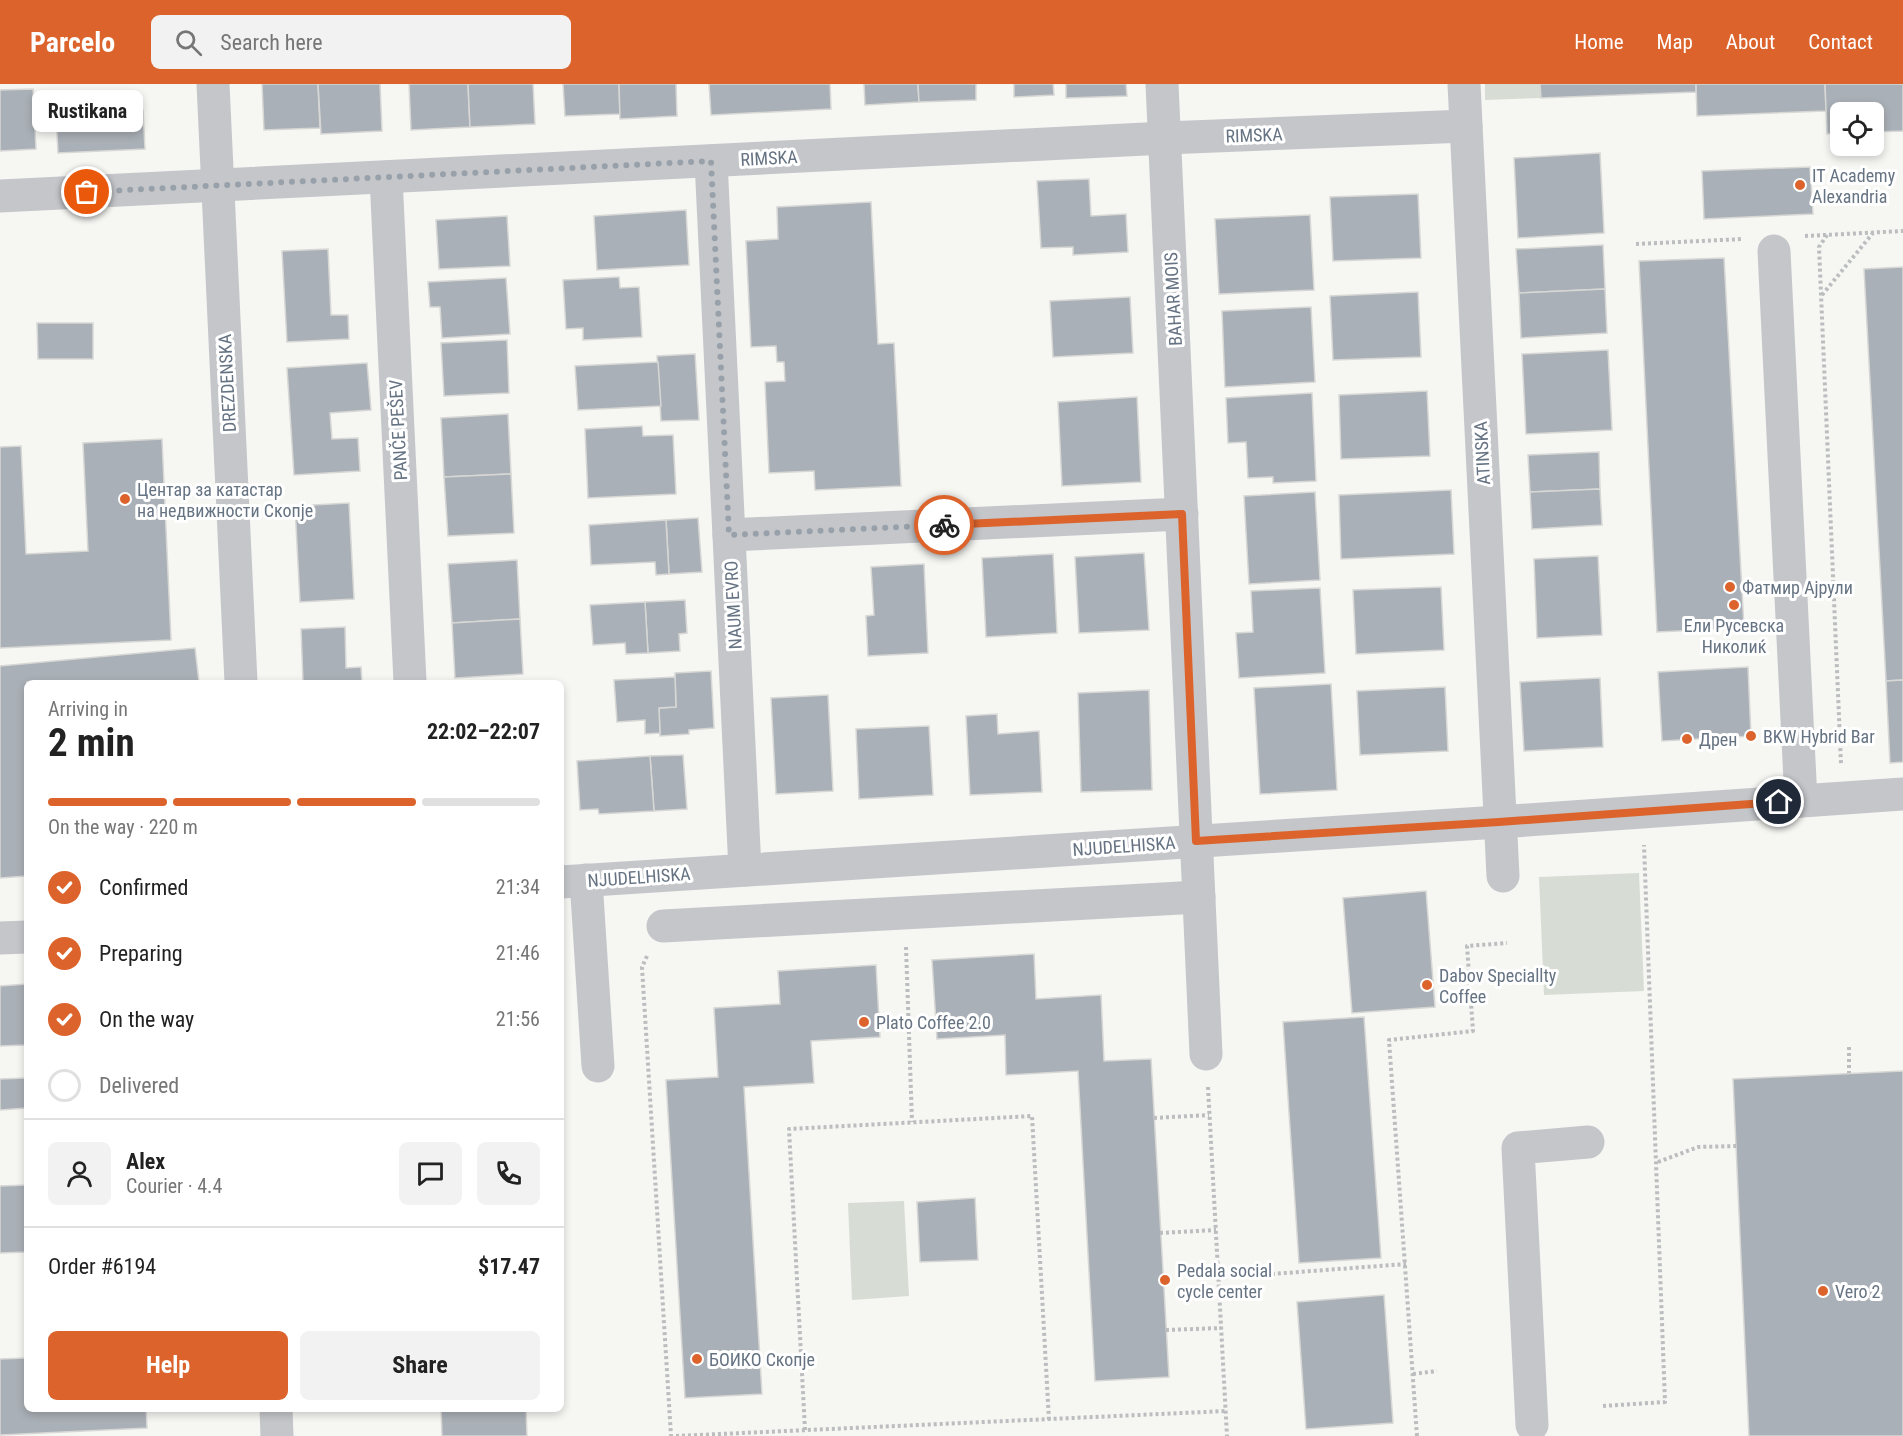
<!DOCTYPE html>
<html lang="en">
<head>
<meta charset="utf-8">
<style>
  :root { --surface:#fff; --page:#f2f2f2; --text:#222; --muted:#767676; --line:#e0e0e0; --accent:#dc642c }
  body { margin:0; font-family:"Roboto Condensed",sans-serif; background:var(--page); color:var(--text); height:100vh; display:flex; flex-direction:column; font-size:22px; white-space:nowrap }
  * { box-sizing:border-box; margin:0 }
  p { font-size:20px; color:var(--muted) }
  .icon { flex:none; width:33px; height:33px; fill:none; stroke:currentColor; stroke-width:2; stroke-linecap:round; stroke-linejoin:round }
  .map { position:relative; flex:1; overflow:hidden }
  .drawer { position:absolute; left:24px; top:596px; width:540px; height:732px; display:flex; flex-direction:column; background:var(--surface); border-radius:9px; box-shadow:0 3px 9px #0003 }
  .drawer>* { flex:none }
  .controls { position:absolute; left:1830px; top:18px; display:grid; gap:12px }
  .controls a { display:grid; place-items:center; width:54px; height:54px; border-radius:9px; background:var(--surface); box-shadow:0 3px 9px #0003; font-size:30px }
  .pin { position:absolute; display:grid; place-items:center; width:51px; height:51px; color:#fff; margin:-26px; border:3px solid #fff; border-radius:50%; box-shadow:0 2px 6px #0007 }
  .courier { position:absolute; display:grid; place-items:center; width:60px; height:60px; margin:-30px; border:4px solid #dc642c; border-radius:50%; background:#fff; color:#222; box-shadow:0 2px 8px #0007 }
  .bubble { position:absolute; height:42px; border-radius:9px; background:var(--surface); box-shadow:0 3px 9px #0003; font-size:20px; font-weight:700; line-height:42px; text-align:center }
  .headline em { font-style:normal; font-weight:700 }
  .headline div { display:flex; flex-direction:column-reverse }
  .headline { display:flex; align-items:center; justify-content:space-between; height:102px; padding:0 24px }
  h1 { font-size:39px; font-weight:700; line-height:45px }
  .bar { display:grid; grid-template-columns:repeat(4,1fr); gap:9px 6px; align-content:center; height:72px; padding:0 24px }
  .bar i { height:8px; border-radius:4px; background:var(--line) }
  .bar .selected { background:var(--accent) }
  .bar p { grid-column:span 4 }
  .line { display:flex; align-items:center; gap:15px; padding:0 24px; border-top:2px solid var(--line) }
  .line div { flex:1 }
  .round { display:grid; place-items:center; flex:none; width:63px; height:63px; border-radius:9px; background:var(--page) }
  ol { padding:0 24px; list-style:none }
  li { display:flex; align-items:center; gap:18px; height:66px }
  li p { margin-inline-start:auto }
  li .icon { padding:6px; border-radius:50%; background:var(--accent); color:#fff; stroke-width:4 }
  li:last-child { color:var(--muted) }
  li i { width:33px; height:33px; border:3px solid var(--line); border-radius:50% }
  .action { display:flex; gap:12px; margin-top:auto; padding:12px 24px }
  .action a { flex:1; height:69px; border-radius:9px; background:var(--accent); color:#fff; font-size:24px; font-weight:700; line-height:69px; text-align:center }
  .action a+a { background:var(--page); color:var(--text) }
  header { display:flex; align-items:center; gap:36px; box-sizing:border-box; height:84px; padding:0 30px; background:var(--accent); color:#fff }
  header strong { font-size:28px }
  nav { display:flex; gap:33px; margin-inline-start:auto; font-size:21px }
  .search { width:420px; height:54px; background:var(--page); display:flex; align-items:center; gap:15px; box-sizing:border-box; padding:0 21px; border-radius:9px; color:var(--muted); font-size:22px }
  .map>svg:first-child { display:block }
  .green { fill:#d7ddd4 }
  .building { fill:#aab0b7; stroke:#d7d7d5; stroke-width:1.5 }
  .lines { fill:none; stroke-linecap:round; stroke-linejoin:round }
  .path { stroke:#bbbdbf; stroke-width:4; stroke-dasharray:3 3; stroke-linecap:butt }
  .minor { stroke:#c4c6ca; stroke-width:33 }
  .done { stroke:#98a1aa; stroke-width:6; stroke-dasharray:0 10.8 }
  .route { stroke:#dc642c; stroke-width:8 }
  .poi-dot { fill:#dc642c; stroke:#fff; stroke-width:2 }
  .labels { text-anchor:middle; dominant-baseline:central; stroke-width:6; stroke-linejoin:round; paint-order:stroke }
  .street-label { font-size:18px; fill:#667383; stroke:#fff }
  .poi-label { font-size:18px; fill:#667383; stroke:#fff; text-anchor:start }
</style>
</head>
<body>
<header>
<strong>Parcelo</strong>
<div class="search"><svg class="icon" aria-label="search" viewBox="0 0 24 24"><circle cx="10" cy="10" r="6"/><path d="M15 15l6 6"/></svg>Search here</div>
<nav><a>Home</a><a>Map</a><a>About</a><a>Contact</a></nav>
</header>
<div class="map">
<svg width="1903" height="1352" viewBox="0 0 1903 1352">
  <rect width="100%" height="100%" fill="#f6f6f3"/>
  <g class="green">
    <polygon points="1485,0 1540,0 1541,14 1485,16"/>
    <polygon points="1639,789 1644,907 1544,911 1539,793"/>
    <polygon points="904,1117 909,1212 852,1216 848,1119"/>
  </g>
  <g class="building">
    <polygon points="262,0 318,0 320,44 264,46"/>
    <polygon points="318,0 380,0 382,47 321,50"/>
    <polygon points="409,0 468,0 470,43 411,46"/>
    <polygon points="468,0 533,0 535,40 470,43"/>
    <polygon points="563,0 619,0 620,30 565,32"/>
    <polygon points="619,0 676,0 677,32 620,35"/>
    <polygon points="709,0 830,0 831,25 711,31"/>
    <polygon points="864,0 918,0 919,18 865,21"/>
    <polygon points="918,0 976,0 976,16 919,18"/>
    <polygon points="1014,0 1053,0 1054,11 1014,13"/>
    <polygon points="1066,0 1126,0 1127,12 1066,14"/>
    <polygon points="1540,0 1696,0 1696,8 1541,14"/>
    <polygon points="1696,0 1825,0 1826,27 1697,32"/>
    <polygon points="1825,0 1903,0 1903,47 1874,48 1874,28 1840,28 1840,49 1827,50"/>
    <polygon points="33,5 36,65 0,67 0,6"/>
    <polygon points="100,10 101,27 143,26 145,65 58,69 55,12"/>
    <polygon points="1600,69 1604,149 1518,154 1514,74"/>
    <polygon points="1810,83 1813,130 1704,135 1702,87"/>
    <polygon points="1089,95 1091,132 1126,130 1128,168 1073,171 1073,163 1041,164 1037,97"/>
    <polygon points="1418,110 1421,174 1333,177 1330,113"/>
    <polygon points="871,118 878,260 894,259 901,402 815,406 814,387 769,389 765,298 785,297 784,278 777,278 776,262 751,263 746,157 778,155 777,123"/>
    <polygon points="686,126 689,181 597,186 594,132"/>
    <polygon points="1310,131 1314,206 1219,210 1215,135"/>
    <polygon points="507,132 510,182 439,185 436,136"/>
    <polygon points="1603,161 1605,205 1519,209 1516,165"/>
    <polygon points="328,165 331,231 348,231 349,255 287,258 282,167"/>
    <polygon points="1724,174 1744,544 1657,548 1639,177"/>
    <polygon points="1903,183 1903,596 1886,597 1864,185"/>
    <polygon points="619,193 620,204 639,203 642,253 583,256 583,244 566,245 563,196"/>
    <polygon points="506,194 510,250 442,254 440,223 430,223 428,198"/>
    <polygon points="1605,205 1607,249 1521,254 1519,209"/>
    <polygon points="1418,208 1421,273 1333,276 1330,212"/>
    <polygon points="1130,213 1133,269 1053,273 1050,217"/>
    <polygon points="1311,223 1315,298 1225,303 1222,227"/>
    <polygon points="37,239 93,239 93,275 38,275"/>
    <polygon points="507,256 509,309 444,312 441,259"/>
    <polygon points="1608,266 1612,346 1526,350 1522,270"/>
    <polygon points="695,270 699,336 661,337 657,272"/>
    <polygon points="658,278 661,322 578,326 575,282"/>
    <polygon points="367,279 371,326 330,329 332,355 358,354 360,387 294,391 287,284"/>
    <polygon points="1427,307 1430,372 1341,375 1339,311"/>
    <polygon points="1312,309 1316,397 1273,399 1273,393 1248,394 1246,358 1228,359 1226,314"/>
    <polygon points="1137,313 1141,398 1062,402 1058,318"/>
    <polygon points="508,330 511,390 444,393 441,334"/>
    <polygon points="642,342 643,352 673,351 676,410 588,414 585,345"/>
    <polygon points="162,355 171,556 0,564 0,363 21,362 26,470 88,467 83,359"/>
    <polygon points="1599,368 1600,405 1530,408 1528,371"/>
    <polygon points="511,390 514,449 448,452 444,393"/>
    <polygon points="1600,405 1602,441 1532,445 1530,408"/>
    <polygon points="1451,406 1454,470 1341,475 1339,411"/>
    <polygon points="1315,408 1320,496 1249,500 1244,412"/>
    <polygon points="349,419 354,515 300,518 295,422"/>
    <polygon points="698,434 702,488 669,490 666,436"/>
    <polygon points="666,436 669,490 656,491 655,478 591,481 589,441"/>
    <polygon points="1144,469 1149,546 1079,549 1075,473"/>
    <polygon points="1053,470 1057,549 986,553 982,474"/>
    <polygon points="1598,472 1602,551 1537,554 1534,475"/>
    <polygon points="517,476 520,535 452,539 448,480"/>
    <polygon points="924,480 928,569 868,572 866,532 874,531 871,483"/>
    <polygon points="1441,503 1444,566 1356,570 1353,506"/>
    <polygon points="1320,504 1325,589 1239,594 1236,549 1253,548 1251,507"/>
    <polygon points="685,516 687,549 679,550 680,567 648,569 645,518"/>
    <polygon points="645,518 648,569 626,570 625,559 593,561 590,521"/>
    <polygon points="520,535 523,590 455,594 452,539"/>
    <polygon points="345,543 346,584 361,583 362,598 303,598 301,545"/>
    <polygon points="195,564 199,598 27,598 27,792 0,794 0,582"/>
    <polygon points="1748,583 1751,652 1662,657 1658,588"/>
    <polygon points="711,587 714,644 689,646 689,650 660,652 659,624 676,623 675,589"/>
    <polygon points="675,593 676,623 659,624 660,649 645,650 645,636 617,638 614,596"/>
    <polygon points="1600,594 1603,663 1524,667 1520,598"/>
    <polygon points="1903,596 1903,678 1890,679 1886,597"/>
    <polygon points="1331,600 1337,706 1260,710 1254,604"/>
    <polygon points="1445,603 1448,667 1360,671 1357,607"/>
    <polygon points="1149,606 1152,706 1081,708 1078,609"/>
    <polygon points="828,611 833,707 776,710 771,614"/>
    <polygon points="997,630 998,650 1039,647 1042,708 970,711 966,632"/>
    <polygon points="929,642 933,711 859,715 856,645"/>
    <polygon points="683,671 687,725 654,727 650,672"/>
    <polygon points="650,672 654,727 599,730 598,725 580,726 577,677"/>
    <polygon points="1426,807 1435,923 1352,929 1343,814"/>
    <polygon points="1034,870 1036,915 1101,911 1104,977 1151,975 1169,1293 1095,1297 1078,987 1006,991 1005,951 937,955 932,876"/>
    <polygon points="876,881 880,953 811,957 814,999 744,1003 762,1310 685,1314 666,996 718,993 714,924 780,920 778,887"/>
    <polygon points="27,900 27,961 0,962 0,902"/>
    <polygon points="1364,933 1381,1174 1299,1179 1283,938"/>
    <polygon points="1903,987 1903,1352 1749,1352 1733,995"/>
    <polygon points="27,994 27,1024 0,1026 0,995"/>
    <polygon points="27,1101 27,1168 0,1169 0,1102"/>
    <polygon points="975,1114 978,1176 920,1178 917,1118"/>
    <polygon points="1384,1211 1393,1339 1306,1345 1297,1218"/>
    <polygon points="27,1274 27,1324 146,1324 147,1344 0,1351 0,1275"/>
    <polygon points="441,1324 526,1324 527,1352 442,1352"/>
  </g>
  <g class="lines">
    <g class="path">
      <polyline points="1827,151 1819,163 1841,680"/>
      <polyline points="1805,152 1903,147"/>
      <polyline points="1636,160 1743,155"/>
      <polyline points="1822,211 1873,149"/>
      <polyline points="906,863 912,1038"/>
      <polyline points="647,872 642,883 671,1352"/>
      <polyline points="1849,963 1849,989"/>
      <polyline points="1208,1003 1227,1352"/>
      <polyline points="1154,1034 1209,1031"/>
      <polyline points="1658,1078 1698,1063 1736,1062"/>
      <polyline points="1160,1149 1216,1146"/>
      <polyline points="1218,1194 1406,1180"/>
      <polyline points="1166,1246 1221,1244"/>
      <polyline points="1413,1290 1437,1287"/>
      <polyline points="1603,1322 1665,1318 1644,761"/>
      <polyline points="805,1346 789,1045 1032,1032 1049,1336"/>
      <polyline points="676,1352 1226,1327"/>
      <polyline points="1417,1352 1389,956 1473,947 1467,862 1507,859"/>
    </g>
    <g class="minor">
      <polyline points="213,0 241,598"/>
      <polyline points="1162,0 1206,970"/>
      <polyline points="1464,0 1503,792"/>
      <polyline points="711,77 745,786"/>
      <polyline points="386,93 410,598"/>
      <polyline points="0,112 1165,54 1466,42"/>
      <polyline points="1774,167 1801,717"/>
      <polyline points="729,451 1182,430"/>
      <polyline points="586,796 598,982"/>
      <polyline points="561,798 1499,738 1903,710"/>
      <polyline points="663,842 1199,813"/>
      <polyline points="0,854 27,853"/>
      <polyline points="276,1324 277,1352"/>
      <polyline points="1532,1341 1518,1064 1588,1058"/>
    </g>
  </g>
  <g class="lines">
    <polyline class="done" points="87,108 711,77 729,451 944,441"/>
    <polyline class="route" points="944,441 1182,430 1196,757 1499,738 1779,718"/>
  </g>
  <g class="poi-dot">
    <circle cx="1800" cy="101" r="6"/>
    <circle cx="125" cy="415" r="6"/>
    <circle cx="1730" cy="503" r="6"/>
    <circle cx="1734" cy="521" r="6"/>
    <circle cx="1751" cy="652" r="6"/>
    <circle cx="1687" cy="655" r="6"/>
    <circle cx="1427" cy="901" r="6"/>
    <circle cx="864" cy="938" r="6"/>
    <circle cx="1165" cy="1196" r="6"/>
    <circle cx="1823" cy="1207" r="6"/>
    <circle cx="697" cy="1275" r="6"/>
  </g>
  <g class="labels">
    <g class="street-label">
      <text transform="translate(1254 51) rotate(-2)">RIMSKA</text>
      <text transform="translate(769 74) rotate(-3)">RIMSKA</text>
      <text transform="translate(1173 215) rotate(-93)">BAHAR MOIS</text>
      <text transform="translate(227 299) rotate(-93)">DREZDENSKA</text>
      <text transform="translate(398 346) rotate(-93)">PANČE PEŠEV</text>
      <text transform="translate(1482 369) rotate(-93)">ATINSKA</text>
      <text transform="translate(733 521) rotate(-93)">NAUM EVRO</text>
      <text transform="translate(1124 762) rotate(-4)">NJUDELHISKA</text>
      <text transform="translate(639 793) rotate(-4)">NJUDELHISKA</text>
    </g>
    <g class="poi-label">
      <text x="1812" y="91">IT Academy<tspan x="1812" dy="21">Alexandria</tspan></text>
      <text x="137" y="405">Центар за катастар<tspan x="137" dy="21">на недвижности Скопје</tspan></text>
      <text x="1742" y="503">Фатмир Ајрули</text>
      <text x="1734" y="541" text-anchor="middle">Ели Русевска<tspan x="1734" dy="21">Николиќ</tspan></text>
      <text x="1763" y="652">BKW Hybrid Bar</text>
      <text x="1699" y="655">Дрен</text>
      <text x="1439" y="891">Dabov Speciallty<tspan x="1439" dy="21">Coffee</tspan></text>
      <text x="876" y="938">Plato Coffee 2.0</text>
      <text x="1177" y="1186">Pedala social<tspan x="1177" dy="21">cycle center</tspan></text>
      <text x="1835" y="1207">Vero 2</text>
      <text x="709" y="1275">БОИКО Скопје</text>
    </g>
  </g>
</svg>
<div class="controls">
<a><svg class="icon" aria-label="locate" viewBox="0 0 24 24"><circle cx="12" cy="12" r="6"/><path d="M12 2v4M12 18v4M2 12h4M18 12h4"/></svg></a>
</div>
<div class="pin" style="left:87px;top:108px;background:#ea580c"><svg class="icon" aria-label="bag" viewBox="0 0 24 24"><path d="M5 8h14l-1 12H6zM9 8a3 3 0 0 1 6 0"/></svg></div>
<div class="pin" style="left:1779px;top:718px;background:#1f2937"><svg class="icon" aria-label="home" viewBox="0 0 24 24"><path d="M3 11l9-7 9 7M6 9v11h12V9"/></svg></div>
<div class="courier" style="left:944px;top:441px"><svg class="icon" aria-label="bike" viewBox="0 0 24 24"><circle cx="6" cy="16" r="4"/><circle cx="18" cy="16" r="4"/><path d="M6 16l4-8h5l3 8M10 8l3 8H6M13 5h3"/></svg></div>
<div class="bubble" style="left:32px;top:6px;width:111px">Rustikana</div>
<section class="drawer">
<div class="headline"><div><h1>2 min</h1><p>Arriving in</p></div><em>22:02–22:07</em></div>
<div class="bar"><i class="selected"></i><i class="selected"></i><i class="selected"></i><i></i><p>On the way · 220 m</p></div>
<ol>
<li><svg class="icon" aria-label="check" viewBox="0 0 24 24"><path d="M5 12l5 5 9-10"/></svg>Confirmed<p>21:34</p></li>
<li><svg class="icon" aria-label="check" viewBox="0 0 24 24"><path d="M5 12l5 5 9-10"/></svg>Preparing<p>21:46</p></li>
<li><svg class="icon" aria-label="check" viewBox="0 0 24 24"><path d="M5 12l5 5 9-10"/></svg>On the way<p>21:56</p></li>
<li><i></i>Delivered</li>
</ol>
<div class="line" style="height:108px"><a class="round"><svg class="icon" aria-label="person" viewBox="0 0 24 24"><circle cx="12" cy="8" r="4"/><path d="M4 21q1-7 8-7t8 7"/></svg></a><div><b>Alex</b><p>Courier · 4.4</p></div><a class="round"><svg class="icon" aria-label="chat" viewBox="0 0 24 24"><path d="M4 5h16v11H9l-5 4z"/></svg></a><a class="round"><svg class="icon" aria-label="phone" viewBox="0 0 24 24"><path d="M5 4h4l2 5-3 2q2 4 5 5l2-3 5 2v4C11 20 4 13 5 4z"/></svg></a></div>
<div class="line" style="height:78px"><div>Order #6194</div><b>$17.47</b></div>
<div class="action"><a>Help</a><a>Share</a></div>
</section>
</div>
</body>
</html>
